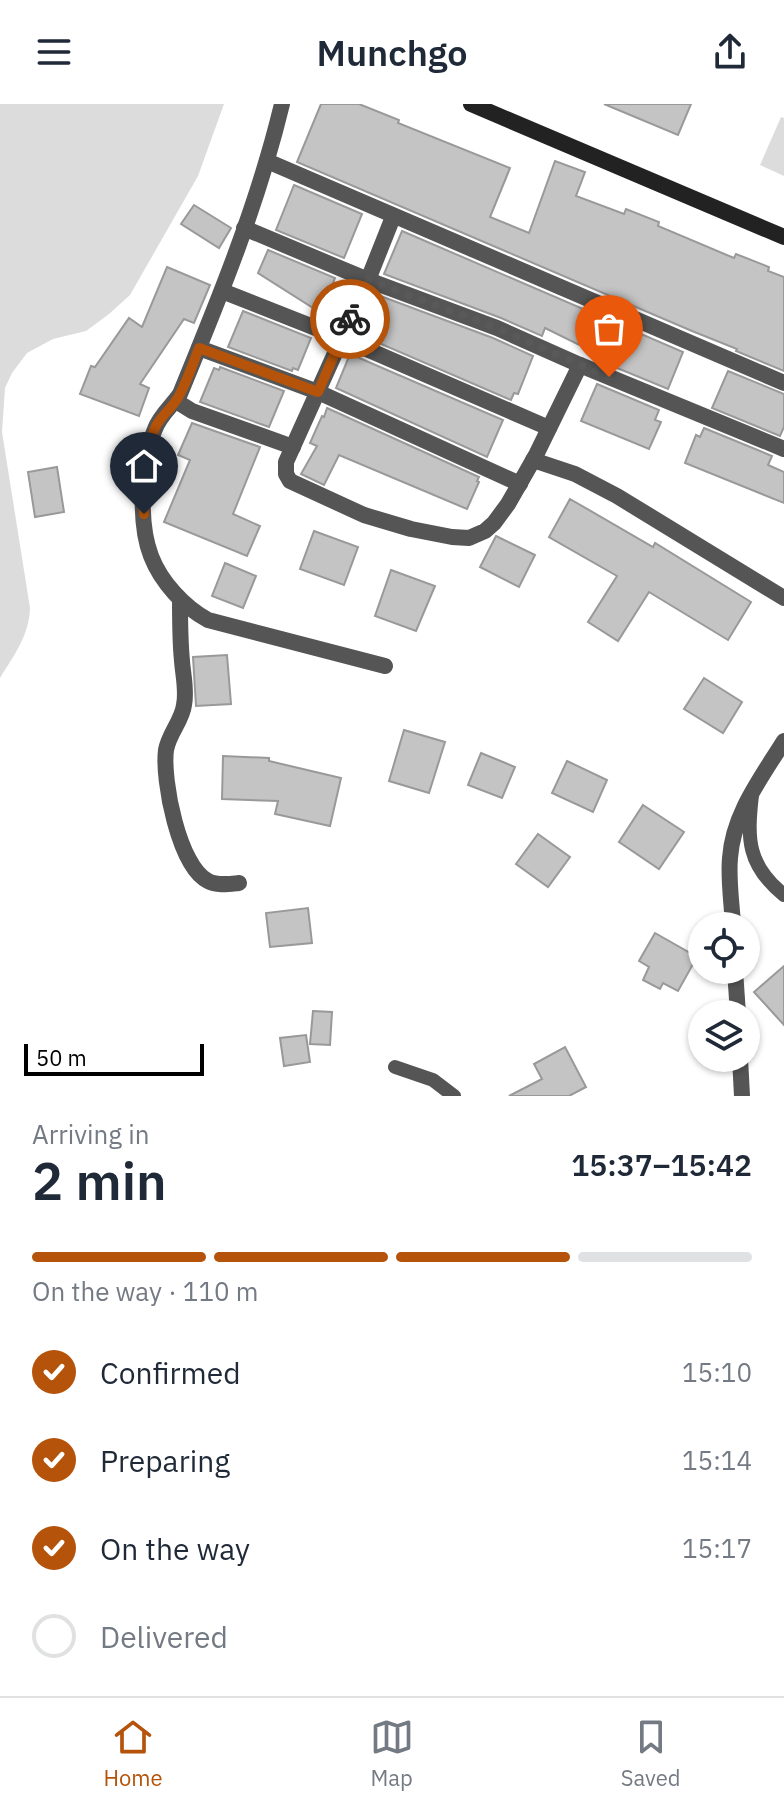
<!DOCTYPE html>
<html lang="en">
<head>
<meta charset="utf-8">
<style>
  :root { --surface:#fff; --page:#f6f6f7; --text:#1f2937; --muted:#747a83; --line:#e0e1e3; --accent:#b45309 }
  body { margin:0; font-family:"IBM Plex Sans",sans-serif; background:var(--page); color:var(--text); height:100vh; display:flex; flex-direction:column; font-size:30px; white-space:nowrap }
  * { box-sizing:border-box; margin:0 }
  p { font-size:26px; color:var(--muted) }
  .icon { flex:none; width:44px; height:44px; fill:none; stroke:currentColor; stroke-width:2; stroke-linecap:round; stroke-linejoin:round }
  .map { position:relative; height:992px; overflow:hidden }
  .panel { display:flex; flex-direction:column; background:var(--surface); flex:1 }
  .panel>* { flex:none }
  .tools { position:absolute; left:688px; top:808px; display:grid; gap:16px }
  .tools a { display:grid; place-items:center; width:72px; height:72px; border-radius:50%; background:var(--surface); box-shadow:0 2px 6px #0004; font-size:40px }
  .scale { position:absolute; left:24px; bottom:20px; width:180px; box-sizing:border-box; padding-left:8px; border:4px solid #000; border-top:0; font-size:22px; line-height:28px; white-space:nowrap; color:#000; -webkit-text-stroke:6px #fff; paint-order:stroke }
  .pin { position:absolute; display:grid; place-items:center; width:68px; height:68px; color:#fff; margin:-82px -34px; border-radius:50% 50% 50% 0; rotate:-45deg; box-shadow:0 0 8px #0007 }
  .pin .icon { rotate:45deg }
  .courier { position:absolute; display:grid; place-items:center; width:80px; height:80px; margin:-40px; border:6px solid #b45309; border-radius:50%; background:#fff; color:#222; box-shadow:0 2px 10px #0007 }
  .headline em { font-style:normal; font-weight:600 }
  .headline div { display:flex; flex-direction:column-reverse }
  .headline { display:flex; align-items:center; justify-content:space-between; height:136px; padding:0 32px }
  h1 { font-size:52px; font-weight:600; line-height:60px }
  .bar { display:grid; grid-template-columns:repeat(4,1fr); gap:12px 8px; align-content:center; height:96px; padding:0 32px }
  .bar i { height:10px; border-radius:6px; background:var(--line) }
  .bar .on { background:var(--accent) }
  .bar p { grid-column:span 4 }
  ol { padding:0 32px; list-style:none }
  li { display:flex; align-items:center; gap:24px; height:88px }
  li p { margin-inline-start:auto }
  li .icon { padding:8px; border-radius:50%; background:var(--accent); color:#fff; stroke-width:4 }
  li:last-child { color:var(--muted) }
  li i { width:44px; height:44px; border:4px solid var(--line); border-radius:50% }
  header { display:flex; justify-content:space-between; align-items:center; height:104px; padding:0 32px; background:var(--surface); font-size:36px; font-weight:600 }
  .tabs { display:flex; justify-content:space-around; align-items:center; height:112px; border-top:2px solid var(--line); background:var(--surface); font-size:22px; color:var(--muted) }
  .tabs a { display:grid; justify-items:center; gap:4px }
  .tabs .on { color:var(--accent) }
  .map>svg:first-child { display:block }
  .green { fill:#dcdcdc }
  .building { fill:#c4c4c4; stroke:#999; stroke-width:2 }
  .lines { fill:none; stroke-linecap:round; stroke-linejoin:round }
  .lane { stroke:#555; stroke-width:14 }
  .street { stroke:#555; stroke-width:16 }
  .secondary { stroke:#222; stroke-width:16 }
  .done { stroke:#595959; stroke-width:8; stroke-dasharray:0 14.4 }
  .route { stroke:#b45309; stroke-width:10 }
</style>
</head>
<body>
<header><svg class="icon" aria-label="menu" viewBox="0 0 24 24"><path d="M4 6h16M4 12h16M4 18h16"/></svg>Munchgo<svg class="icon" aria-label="share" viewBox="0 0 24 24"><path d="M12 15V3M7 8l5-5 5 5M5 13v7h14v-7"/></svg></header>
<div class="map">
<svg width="784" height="992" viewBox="0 0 784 992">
  <rect width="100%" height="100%" fill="#fff"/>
  <g class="green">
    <path d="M0,0H224L198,72L130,191L109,210L86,227L53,235L27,249L12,269L5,284L2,328L30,504C29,532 14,551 0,574Z"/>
    <polygon points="781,13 784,14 784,72 760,61"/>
  </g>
  <g class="building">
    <polygon points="321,0 359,0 399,16 398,19 510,64 490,113 529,129 555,57 585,68 576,92 624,110 626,105 659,118 658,122 734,154 736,150 769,163 768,167 784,173 784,267 736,247 737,245 692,227 297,58"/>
    <polygon points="604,0 691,0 678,31"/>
    <polygon points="294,81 362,110 344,154 276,126"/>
    <polygon points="194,101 231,124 219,144 181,120"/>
    <polygon points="402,127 683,248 668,285 605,259 600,257 602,252 545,224 542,232 501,214 384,170"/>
    <polygon points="268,146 335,174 321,209 258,169"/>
    <polygon points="167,163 210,181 194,219 184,215 140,280 149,284 139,312 80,290 91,262 95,263 129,214 142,223"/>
    <polygon points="375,190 493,234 533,252 518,290 514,289 511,296 358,230"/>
    <polygon points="243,207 311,234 298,266 293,264 292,267 228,243"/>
    <polygon points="350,250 503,316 487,353 336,284"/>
    <polygon points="220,263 284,287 269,323 200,298 214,264 219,266"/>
    <polygon points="728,267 784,290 784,323 780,332 712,304"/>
    <polygon points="597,280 659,306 655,316 661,318 649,345 581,317"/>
    <polygon points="327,304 479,373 477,377 479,378 467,405 339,351 324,381 301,370 317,342 310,339 322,312 324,313"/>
    <polygon points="192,319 260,343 233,410 260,422 247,452 164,418 190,356 178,351"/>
    <polygon points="704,324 772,352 768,361 784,368 784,399 685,359 696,331 700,333"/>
    <polygon points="57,363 64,408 35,413 28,368"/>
    <polygon points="570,395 653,443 655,439 751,498 728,536 649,488 618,537 588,518 617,472 549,433"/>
    <polygon points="314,427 358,443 344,481 300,465"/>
    <polygon points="496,432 535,451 519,483 480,463"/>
    <polygon points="225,459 256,472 243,504 212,492"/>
    <polygon points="391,466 435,482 416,527 375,512"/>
    <polygon points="227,551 231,600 196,602 193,553"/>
    <polygon points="704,574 742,598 723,629 684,605"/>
    <polygon points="404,626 445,638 429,689 389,677"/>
    <polygon points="481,649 515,663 502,694 468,681"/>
    <polygon points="223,652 269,654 269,657 341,674 330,722 275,710 278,697 222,695"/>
    <polygon points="567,657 607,676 593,708 552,689"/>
    <polygon points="643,701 684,728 659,765 619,738"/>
    <polygon points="538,730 570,753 548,783 516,760"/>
    <polygon points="308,804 312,839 270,843 266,809"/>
    <polygon points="655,829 697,853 678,887 663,879 660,885 643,876 649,863 639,857"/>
    <polygon points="784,862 784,921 754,888"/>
    <polygon points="313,907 332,908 330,941 310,940"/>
    <polygon points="306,931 310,958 284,962 280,934"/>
    <polygon points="565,943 586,983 569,992 509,992 542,975 534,960"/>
  </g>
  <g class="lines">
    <g class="lane">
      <path d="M752,691C747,735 747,761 784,791"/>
      <polyline points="395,963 433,976 454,992"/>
    </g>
    <g class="street">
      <path d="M282,0C258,100 219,195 180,290C172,302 160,311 155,325C141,358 138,418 151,452C161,478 184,503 208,516L385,562"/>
      <polyline points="267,57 784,279"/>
      <polyline points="393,113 368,176 286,358 286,370 290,377 364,411 411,425 452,433 469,434 485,427 494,419 508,400 536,351 580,261"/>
      <polyline points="244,124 368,176 497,224 580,261 784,345"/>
      <polyline points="222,187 341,234 549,324"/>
      <polyline points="199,244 318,288 520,380"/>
      <polyline points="176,297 192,307 293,343"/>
      <polyline points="533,356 575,370 617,392 784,494"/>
      <path d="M180,496C180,516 180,537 182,557C183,571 187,587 184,601C182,617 169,629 166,646C162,676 179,763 208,777C217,782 229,780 239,779"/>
      <path d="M733,822C732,800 728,776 730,754C733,710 761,674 784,637"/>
      <polyline points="735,866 738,910"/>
      <polyline points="740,954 742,992"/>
    </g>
    <polyline class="secondary" points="471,0 784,133"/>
  </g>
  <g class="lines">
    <polyline class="done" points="350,215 368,176 497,224 609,273"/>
    <path class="route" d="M144,410C143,380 143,352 155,324C161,311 174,303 180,290C188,275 193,259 199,244L318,288L350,215"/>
  </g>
</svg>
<div class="tools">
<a><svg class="icon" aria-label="locate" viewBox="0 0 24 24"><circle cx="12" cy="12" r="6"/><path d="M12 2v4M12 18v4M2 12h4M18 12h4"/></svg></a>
<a><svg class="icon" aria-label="layers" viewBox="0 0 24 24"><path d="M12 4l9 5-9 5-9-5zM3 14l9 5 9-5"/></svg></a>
</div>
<div class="scale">50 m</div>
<div class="pin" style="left:609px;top:273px;background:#ea580c"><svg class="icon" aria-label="bag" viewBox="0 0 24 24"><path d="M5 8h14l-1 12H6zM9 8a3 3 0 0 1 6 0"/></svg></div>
<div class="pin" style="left:144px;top:410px;background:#1f2937"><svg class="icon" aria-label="home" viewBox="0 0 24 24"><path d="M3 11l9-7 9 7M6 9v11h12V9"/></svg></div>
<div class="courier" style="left:350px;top:215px"><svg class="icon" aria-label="bike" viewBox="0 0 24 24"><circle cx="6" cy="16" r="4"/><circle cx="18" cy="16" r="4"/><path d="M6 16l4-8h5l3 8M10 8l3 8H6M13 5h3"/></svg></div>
</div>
<section class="panel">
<div class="headline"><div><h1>2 min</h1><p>Arriving in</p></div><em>15:37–15:42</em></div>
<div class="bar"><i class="on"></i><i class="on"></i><i class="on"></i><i></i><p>On the way · 110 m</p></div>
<ol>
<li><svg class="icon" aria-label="check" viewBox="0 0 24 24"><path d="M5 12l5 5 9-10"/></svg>Confirmed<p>15:10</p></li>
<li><svg class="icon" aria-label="check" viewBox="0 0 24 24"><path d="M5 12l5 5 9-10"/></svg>Preparing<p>15:14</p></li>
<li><svg class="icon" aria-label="check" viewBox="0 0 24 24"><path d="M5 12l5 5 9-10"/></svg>On the way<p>15:17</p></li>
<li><i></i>Delivered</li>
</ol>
</section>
<nav class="tabs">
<a class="on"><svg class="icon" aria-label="home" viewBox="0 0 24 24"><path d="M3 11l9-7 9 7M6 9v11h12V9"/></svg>Home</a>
<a><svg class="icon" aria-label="map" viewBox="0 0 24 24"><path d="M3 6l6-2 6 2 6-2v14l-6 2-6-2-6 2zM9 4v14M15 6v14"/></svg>Map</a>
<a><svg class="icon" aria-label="saved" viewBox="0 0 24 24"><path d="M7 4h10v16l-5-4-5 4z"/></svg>Saved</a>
</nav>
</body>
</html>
